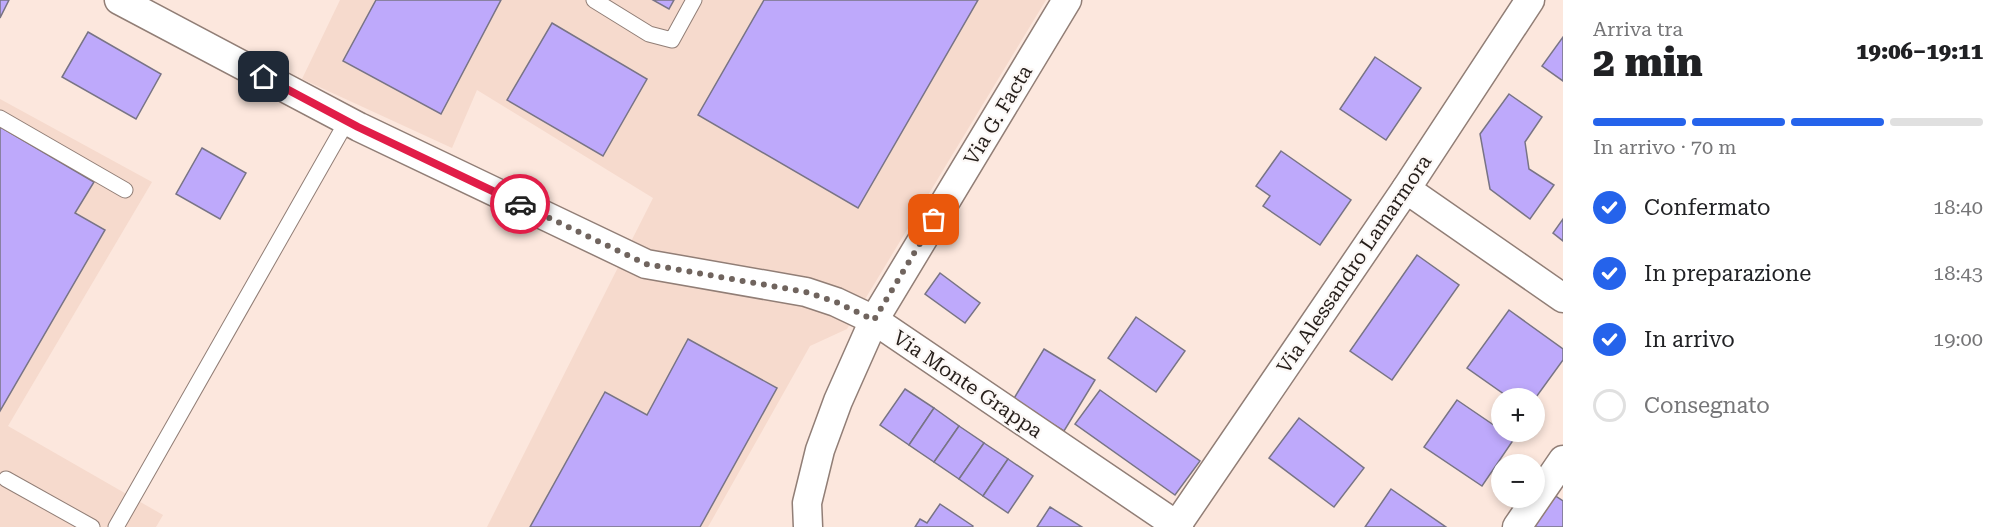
<!DOCTYPE html>
<html lang="it">
<head>
<meta charset="utf-8">
<style>
  :root { --surface:#fff; --page:#f6f6f6; --text:#202124; --muted:#757577; --line:#e0e0e0; --accent:#2563eb }
  body { margin:0; font-family:"Roboto Serif",serif; background:var(--page); color:var(--text); height:100vh; display:flex; flex-direction:column; font-size:22px; white-space:nowrap }
  * { box-sizing:border-box; margin:0 }
  p { font-size:20px; color:var(--muted) }
  .icon { flex:none; width:33px; height:33px; fill:none; stroke:currentColor; stroke-width:2; stroke-linecap:round; stroke-linejoin:round }
  .map { position:relative; flex:1; overflow:hidden }
  .sheet { display:flex; flex-direction:column; background:var(--surface); width:450px }
  .sheet>* { flex:none }
  .controls { position:absolute; left:1491px; top:388px; display:grid; gap:12px }
  .controls a { display:grid; place-items:center; width:54px; height:54px; border-radius:50%; background:var(--surface); box-shadow:0 3px 9px #0003; font-size:30px }
  .pin { position:absolute; display:grid; place-items:center; width:51px; height:51px; color:#fff; margin:-26px; border-radius:12px; box-shadow:0 3px 9px #0006 }
  .courier { position:absolute; display:grid; place-items:center; width:60px; height:60px; margin:-30px; border:4px solid #e11d48; border-radius:50%; background:#fff; color:#222; box-shadow:0 2px 8px #0007 }
  .head em { font-style:normal; font-weight:800 }
  .head div { display:flex; flex-direction:column-reverse }
  .head { display:flex; align-items:center; justify-content:space-between; height:102px; padding:0 30px }
  h1 { font-size:39px; font-weight:800; line-height:45px }
  .bar { display:grid; grid-template-columns:repeat(4,1fr); gap:9px 6px; align-content:center; height:72px; padding:0 30px }
  .bar i { height:8px; border-radius:4px; background:var(--line) }
  .bar .current { background:var(--accent) }
  .bar p { grid-column:span 4 }
  ol { padding:0 30px; list-style:none }
  li { display:flex; align-items:center; gap:18px; height:66px }
  li p { margin-inline-start:auto }
  li .icon { padding:6px; border-radius:50%; background:var(--accent); color:#fff; stroke-width:4 }
  li:last-child { color:var(--muted) }
  li i { width:33px; height:33px; border:3px solid var(--line); border-radius:50% }
  main { display:flex; flex:1; min-height:0 }
  .map>svg:first-child { display:block }
  .built { fill:#f6dacd }
  .building { fill:#bea9fb; stroke:#787485; stroke-width:1.5 }
  .lines { fill:none; stroke-linecap:round; stroke-linejoin:round }
  .service-casing { stroke:#917e76; stroke-width:17 }
  .minor-casing { stroke:#917e76; stroke-width:31 }
  .service { stroke:#fff; stroke-width:15 }
  .minor { stroke:#fff; stroke-width:28 }
  .done { stroke:#70645e; stroke-width:6; stroke-dasharray:0 10.8 }
  .route { stroke:#e11d48; stroke-width:8 }
  .labels { text-anchor:middle; dominant-baseline:central; stroke-width:4.5; stroke-linejoin:round; paint-order:stroke }
  .street-label { font-size:20px; fill:#251e1a; stroke:#fcf8f6 }
</style>
</head>
<body>
<main>
<div class="map">
<svg width="1563" height="527" viewBox="0 0 1563 527">
  <rect width="100%" height="100%" fill="#fce7dd"/>
  <g class="built">
    <polygon points="340,0 1046,0 847,329 810,346 708,527 487,527 653,198 477,90 452,148 302,79"/>
    <polygon points="0,99 152,182 8,426 163,515 156,527 0,527"/>
  </g>
  <g class="building">
    <polygon points="0,0 9,0 0,18"/>
    <polygon points="376,0 501,0 441,114 343,61"/>
    <polygon points="653,0 674,0 669,9"/>
    <polygon points="764,0 978,0 858,208 698,115"/>
    <polygon points="552,23 647,79 603,156 507,100"/>
    <polygon points="88,32 161,74 136,119 62,77"/>
    <polygon points="1563,37 1563,81 1542,66"/>
    <polygon points="1375,57 1421,88 1386,140 1340,109"/>
    <polygon points="1509,94 1542,117 1525,142 1529,169 1554,185 1530,219 1490,189 1480,134"/>
    <polygon points="0,127 94,182 75,213 105,230 0,411"/>
    <polygon points="202,148 246,173 220,219 176,194"/>
    <polygon points="1281,151 1351,200 1320,245 1263,206 1270,196 1256,186"/>
    <polygon points="1563,219 1563,241 1553,233"/>
    <polygon points="1417,255 1459,285 1392,380 1350,351"/>
    <polygon points="940,273 980,303 965,323 925,294"/>
    <polygon points="1509,310 1563,349 1563,360 1534,400 1511,399 1467,368"/>
    <polygon points="1136,317 1185,351 1156,392 1108,358"/>
    <polygon points="688,339 777,388 700,527 530,527 605,392 647,415"/>
    <polygon points="1044,349 1095,380 1064,431 1013,400"/>
    <polygon points="905,389 934,408 909,445 880,425"/>
    <polygon points="1100,390 1200,461 1175,495 1075,424"/>
    <polygon points="1457,400 1514,439 1482,486 1424,447"/>
    <polygon points="934,408 959,426 934,462 909,445"/>
    <polygon points="1299,418 1364,468 1334,507 1269,458"/>
    <polygon points="959,426 984,443 959,479 934,462"/>
    <polygon points="984,443 1008,459 983,496 959,479"/>
    <polygon points="1008,459 1033,476 1008,513 983,496"/>
    <polygon points="1391,489 1446,527 1365,527"/>
    <polygon points="1551,493 1563,501 1563,527 1534,527"/>
    <polygon points="940,504 973,526 972,527 915,527 920,519 927,523"/>
    <polygon points="1050,507 1082,527 1037,527"/>
  </g>
  <g class="lines">
    <defs>
      <g id="service">
        <polyline points="594,0 649,34 672,40 694,0"/>
        <polyline points="0,118 125,190"/>
        <polyline points="6,479 92,527"/>
        <polyline points="116,527 347,121"/>
      </g>
      <g id="minor">
        <polyline points="119,0 359,127 646,264 806,292 836,302 874,320 1179,527"/>
        <polyline points="1406,189 1563,298"/>
        <polyline points="1177,525 1406,189 1530,0"/>
        <polyline points="808,527 807,503 820,450 838,401 874,320 1067,0"/>
        <polyline points="1517,527 1563,460"/>
      </g>
    </defs>
    <use href="#service" class="service-casing"/>
    <use href="#minor" class="minor-casing"/>
    <use href="#service" class="service"/>
    <use href="#minor" class="minor"/>
  </g>
  <g class="lines">
    <polyline class="done" points="520,204 646,264 806,292 836,302 874,320 934,220"/>
    <polyline class="route" points="264,77 358,127 520,204"/>
  </g>
  <g class="labels">
    <g class="street-label">
      <text transform="translate(998 115) rotate(-59)">Via G. Facta</text>
      <text transform="translate(1354 264) rotate(-56)">Via Alessandro Lamarmora</text>
      <text transform="translate(968 384) rotate(34)">Via Monte Grappa</text>
    </g>
  </g>
</svg>
<div class="controls">
<a>+</a>
<a>−</a>
</div>
<div class="pin" style="left:934px;top:220px;background:#ea580c"><svg class="icon" aria-label="bag" viewBox="0 0 24 24"><path d="M5 8h14l-1 12H6zM9 8a3 3 0 0 1 6 0"/></svg></div>
<div class="pin" style="left:264px;top:77px;background:#1f2937"><svg class="icon" aria-label="home" viewBox="0 0 24 24"><path d="M3 11l9-7 9 7M6 9v11h12V9"/></svg></div>
<div class="courier" style="left:520px;top:204px"><svg class="icon" aria-label="car" viewBox="0 0 24 24"><path d="M5 17H2v-5l4-1 3-4h7l3 4 3 1v5h-3M9 17h6M6 11h13"/><circle cx="7" cy="17" r="2"/><circle cx="17" cy="17" r="2"/></svg></div>
</div>
<section class="sheet">
<div class="head"><div><h1>2 min</h1><p>Arriva tra</p></div><em>19:06–19:11</em></div>
<div class="bar"><i class="current"></i><i class="current"></i><i class="current"></i><i></i><p>In arrivo · 70 m</p></div>
<ol>
<li><svg class="icon" aria-label="check" viewBox="0 0 24 24"><path d="M5 12l5 5 9-10"/></svg>Confermato<p>18:40</p></li>
<li><svg class="icon" aria-label="check" viewBox="0 0 24 24"><path d="M5 12l5 5 9-10"/></svg>In preparazione<p>18:43</p></li>
<li><svg class="icon" aria-label="check" viewBox="0 0 24 24"><path d="M5 12l5 5 9-10"/></svg>In arrivo<p>19:00</p></li>
<li><i></i>Consegnato</li>
</ol>
</section>
</main>
</body>
</html>
